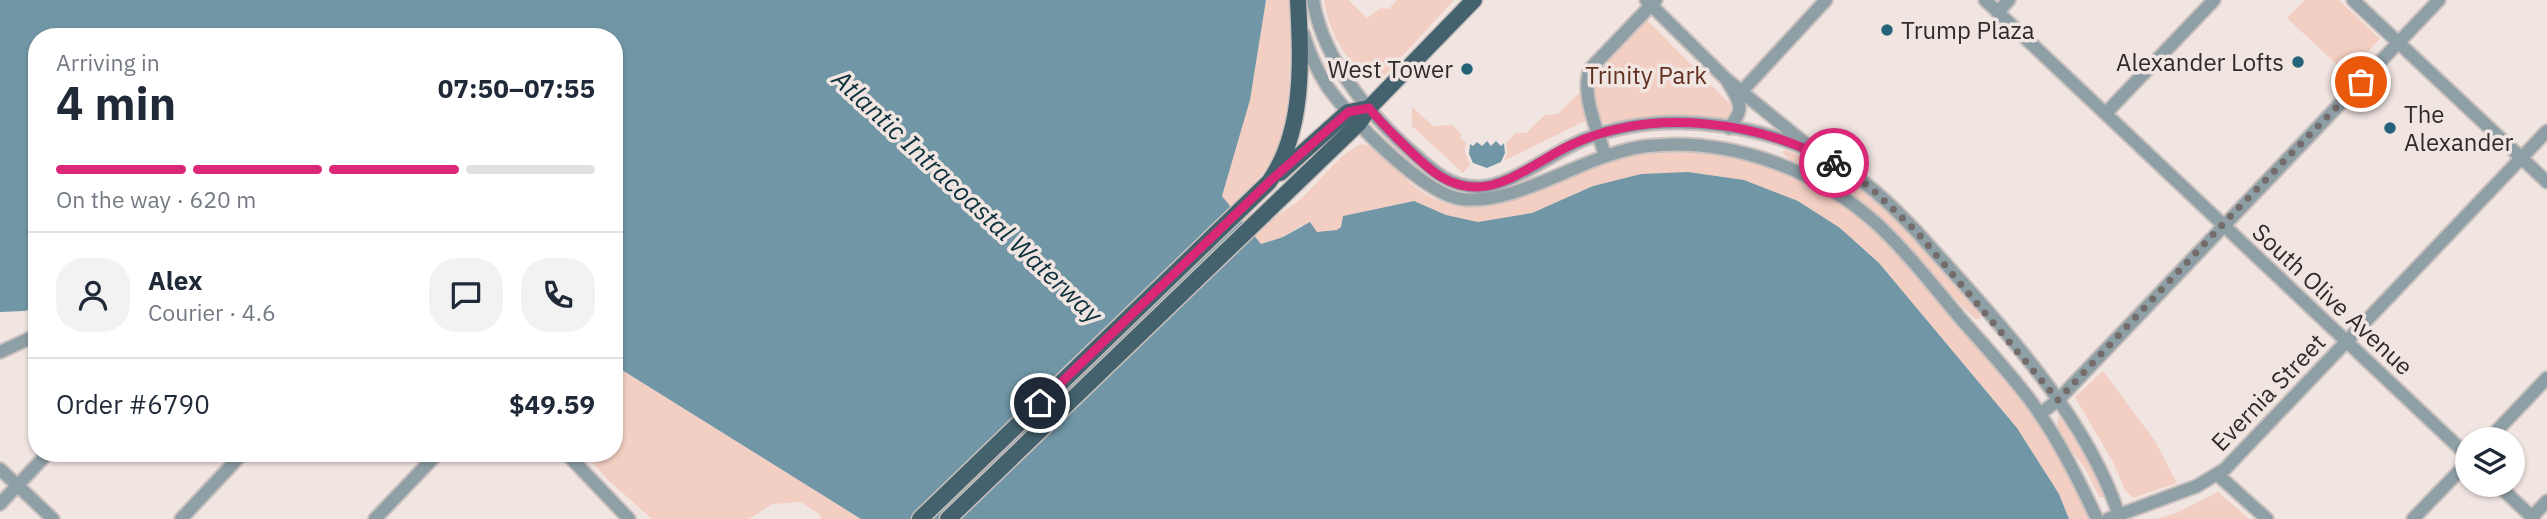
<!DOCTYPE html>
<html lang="en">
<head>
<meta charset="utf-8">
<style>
  :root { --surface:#fff; --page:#f2f2f3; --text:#1f2937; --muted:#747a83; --line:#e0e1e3; --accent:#db2777 }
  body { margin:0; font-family:"IBM Plex Sans",sans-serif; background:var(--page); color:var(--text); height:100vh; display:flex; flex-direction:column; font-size:26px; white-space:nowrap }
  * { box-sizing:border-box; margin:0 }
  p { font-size:23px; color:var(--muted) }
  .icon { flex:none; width:38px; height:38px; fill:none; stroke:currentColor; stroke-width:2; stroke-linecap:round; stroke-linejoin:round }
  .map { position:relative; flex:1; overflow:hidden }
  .drawer { position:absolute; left:28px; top:28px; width:595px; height:434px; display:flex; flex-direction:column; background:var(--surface); border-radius:28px; box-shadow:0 2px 5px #0004 }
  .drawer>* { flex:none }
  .controls { position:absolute; left:2455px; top:427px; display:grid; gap:14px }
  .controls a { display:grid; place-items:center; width:70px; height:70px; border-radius:50%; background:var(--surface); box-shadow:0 2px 5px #0004; font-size:35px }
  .pin { position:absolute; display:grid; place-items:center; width:60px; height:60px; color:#fff; margin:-30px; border:4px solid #fff; border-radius:50%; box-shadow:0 2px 7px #0007 }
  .courier { position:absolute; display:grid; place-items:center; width:70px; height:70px; margin:-35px; border:5px solid #db2777; border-radius:50%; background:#fff; color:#222; box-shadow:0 2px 9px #0007 }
  .head em { font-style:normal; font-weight:800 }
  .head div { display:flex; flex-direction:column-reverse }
  .head { display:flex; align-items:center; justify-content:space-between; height:119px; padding:0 28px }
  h1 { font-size:46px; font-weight:800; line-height:52px }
  .bar { display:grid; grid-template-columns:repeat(4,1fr); gap:10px 7px; align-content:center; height:84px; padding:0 28px }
  .bar i { height:9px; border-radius:5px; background:var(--line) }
  .bar .active { background:var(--accent) }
  .bar p { grid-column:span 4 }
  .line { display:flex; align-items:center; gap:18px; padding:0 28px; border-top:2px solid var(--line) }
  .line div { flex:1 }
  .round { display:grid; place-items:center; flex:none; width:74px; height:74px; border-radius:28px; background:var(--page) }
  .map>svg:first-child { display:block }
  .green { fill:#f3cec2 }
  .water { fill:#7197a6 }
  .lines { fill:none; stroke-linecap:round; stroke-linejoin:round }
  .minor-casing { stroke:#cac0bd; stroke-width:16 }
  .major-casing { stroke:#cac0bd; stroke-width:19 }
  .minor { stroke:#8e9fa6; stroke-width:12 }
  .major { stroke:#44626e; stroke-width:16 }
  .done { stroke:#746c6a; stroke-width:7; stroke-dasharray:0 12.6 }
  .route { stroke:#db2777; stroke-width:9 }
  .poi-dot { fill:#256379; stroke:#f1e5e2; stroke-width:2.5 }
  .labels { text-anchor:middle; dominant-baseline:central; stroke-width:7; stroke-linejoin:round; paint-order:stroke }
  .poi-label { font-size:24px; fill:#302b2a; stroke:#f1e5e2; text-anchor:start }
  .park-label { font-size:24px; fill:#612f1f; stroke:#f1e5e2 }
  .street-label { font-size:24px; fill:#302b2a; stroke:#f1e5e2 }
  .water-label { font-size:26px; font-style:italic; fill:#0d323e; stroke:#f1e5e2 }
</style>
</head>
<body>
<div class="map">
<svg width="2547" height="519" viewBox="0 0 2547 519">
  <rect width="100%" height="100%" fill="#f1e5e2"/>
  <g class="green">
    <path d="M1266,0H1290C1289,37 1293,114 1279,146C1270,166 1256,182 1241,198C1248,209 1255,218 1267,224C1279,213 1292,207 1303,197C1321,180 1338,155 1361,144L1372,146C1391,161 1406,183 1427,195C1484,228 1543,186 1597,166C1618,157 1641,154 1664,153C1718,150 1775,164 1821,191C1871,221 1905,265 1942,308C2000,373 2057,437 2090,519H2069L2059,494L2017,428L1879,263L1840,228L1798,201L1744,180L1688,172L1593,186L1532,213L1478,222L1446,215L1414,201L1343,216L1345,236L1311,242L1302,225L1283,237L1261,244L1222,196L1250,100Z"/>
    <path d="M1324,0H1348L1367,18L1381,8L1389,9L1397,0H1454L1383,77L1377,80C1345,65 1329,32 1324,0Z"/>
    <polygon points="2305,0 2339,0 2380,39 2347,74 2287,18"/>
    <polygon points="1645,18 1731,105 1730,117 1727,121 1687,117 1600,123 1591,90 1596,70"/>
    <polygon points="1578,94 1581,95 1587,120 1504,161 1507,152 1506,143 1516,133 1526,133 1545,115 1558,114"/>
    <polygon points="1412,107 1433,126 1452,125 1462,135 1460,137 1466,143 1465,152 1470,165 1463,173 1412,126"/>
    <path d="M1784,150C1854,170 1905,226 1951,280C1961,292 1975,304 1981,318L1976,320L1864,207L1837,186L1793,163L1782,152Z"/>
    <polygon points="614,365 861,519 821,519 819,514 801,502 772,504 749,519 652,519 608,480 584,453 614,453"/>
    <polygon points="2103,371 2155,441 2177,483 2133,498 2125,490 2113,462 2075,397"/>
    <path d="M2059,415L2087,459L2105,496L2102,498L2099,497C2094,487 2090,477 2084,467C2074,451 2051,436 2059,415Z"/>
    <polygon points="2218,492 2249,519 2156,519 2176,513"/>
  </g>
  <g class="water">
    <polygon points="0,0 1266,0 1250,100 1222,196 1261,244 1283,237 1310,222 1317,232 1337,230 1341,227 1343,216 1414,201 1446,215 1478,222 1532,213 1593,186 1641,174 1688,172 1744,180 1798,201 1840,228 1879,263 2017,428 2059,494 2069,519 861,519 614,365 614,37 37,37 37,308 24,311 0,312"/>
    <polygon points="1487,141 1491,146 1496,141 1501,146 1504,143 1505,153 1501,162 1487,168 1473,163 1469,154 1470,144 1473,146 1477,142 1482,146"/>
  </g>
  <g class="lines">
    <defs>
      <g id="minor">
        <path d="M1313,0C1323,58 1362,106 1404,145C1428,166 1446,188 1480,187C1511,186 1555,151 1585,139C1667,107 1777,124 1849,172C1875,189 1896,210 1917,232C1989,313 2088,414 2120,519"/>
        <polyline points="1646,0 1726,79 1812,149"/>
        <polyline points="1985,0 2468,456"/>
        <polyline points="2353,0 2547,182"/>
        <polyline points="1998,12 2009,0"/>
        <path d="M1303,33C1309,52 1316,69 1327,86C1349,118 1424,195 1462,199C1519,206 1587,152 1648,146C1730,137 1816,169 1877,224C1908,253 1934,287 1961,319C1984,345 2009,372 2030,400C2057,436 2078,478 2097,519"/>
        <path d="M1728,82C1740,103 1746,108 1729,128"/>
        <polyline points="1743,90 1826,0"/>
        <polyline points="2106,113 2214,0"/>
        <path d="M1605,155C1598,132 1579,90 1591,68L1656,0"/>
        <polyline points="0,352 37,335"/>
        <polyline points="2040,414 2058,400 2439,0"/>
        <polyline points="2489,439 2547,378"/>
        <polyline points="566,453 629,519"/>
        <polyline points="0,469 53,519"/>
        <polyline points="2218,475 2267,519"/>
        <polyline points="2498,485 2534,519"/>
        <polyline points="0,504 48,453"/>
        <polyline points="2532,517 2547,501"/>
        <polyline points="181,519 243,453"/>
        <polyline points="375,519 438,453"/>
        <polyline points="2108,519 2197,486 2225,469 2547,131"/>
        <polyline points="2413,519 2468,462"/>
      </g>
      <g id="major">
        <polyline points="1280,173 1348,112 1369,108"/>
        <path d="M920,519L1269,182C1305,131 1301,60 1298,0"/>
        <polyline points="948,519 1359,123 1369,108 1474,0"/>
      </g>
    </defs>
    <use href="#minor" class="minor-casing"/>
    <use href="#major" class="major-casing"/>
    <use href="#minor" class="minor"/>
    <use href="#major" class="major"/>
  </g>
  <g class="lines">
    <polyline class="done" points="1834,163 1870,187 1917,232 2058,400 2223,224 2361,82"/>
    <path class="route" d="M1040,403L1269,182L1348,112L1369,108C1381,123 1393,134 1406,147C1427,167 1445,187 1477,187C1509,187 1545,156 1573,144C1654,107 1759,121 1834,163"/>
  </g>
  <g class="poi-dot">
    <circle cx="1887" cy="30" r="7"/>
    <circle cx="2298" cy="62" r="7"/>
    <circle cx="1467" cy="69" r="7"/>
    <circle cx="2390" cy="128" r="7"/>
  </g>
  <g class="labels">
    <g class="poi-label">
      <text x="1901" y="30">Trump Plaza</text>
      <text x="2284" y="62" text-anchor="end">Alexander Lofts</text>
      <text x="1453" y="69" text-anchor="end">West Tower</text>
      <text x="2404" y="114">The<tspan x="2404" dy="28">Alexander</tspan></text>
    </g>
    <g class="park-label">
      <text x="1646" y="75">Trinity Park</text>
    </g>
    <g class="street-label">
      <text transform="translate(2333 299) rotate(43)">South Olive Avenue</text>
      <text transform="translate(2268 392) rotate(-46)">Evernia Street</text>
    </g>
    <g class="water-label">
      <text transform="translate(968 196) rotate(43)">Atlantic Intracoastal Waterway</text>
    </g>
  </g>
</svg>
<div class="controls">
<a><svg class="icon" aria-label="layers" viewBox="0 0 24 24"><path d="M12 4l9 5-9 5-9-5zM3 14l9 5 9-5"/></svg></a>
</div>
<div class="pin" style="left:2361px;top:82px;background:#ea580c"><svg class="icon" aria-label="bag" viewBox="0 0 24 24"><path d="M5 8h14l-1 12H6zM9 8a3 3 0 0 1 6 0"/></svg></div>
<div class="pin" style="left:1040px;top:403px;background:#1f2937"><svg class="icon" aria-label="home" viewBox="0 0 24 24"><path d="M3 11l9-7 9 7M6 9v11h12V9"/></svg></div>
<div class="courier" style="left:1834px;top:163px"><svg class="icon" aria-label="bike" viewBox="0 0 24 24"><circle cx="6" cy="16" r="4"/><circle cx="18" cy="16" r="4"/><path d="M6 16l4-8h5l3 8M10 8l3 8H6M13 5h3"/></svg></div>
<section class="drawer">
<div class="head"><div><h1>4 min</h1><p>Arriving in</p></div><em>07:50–07:55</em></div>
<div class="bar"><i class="active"></i><i class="active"></i><i class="active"></i><i></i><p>On the way · 620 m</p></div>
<div class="line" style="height:126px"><a class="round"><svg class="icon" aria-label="person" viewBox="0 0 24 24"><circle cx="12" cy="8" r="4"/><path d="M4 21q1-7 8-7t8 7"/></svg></a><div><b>Alex</b><p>Courier · 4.6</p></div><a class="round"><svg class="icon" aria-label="chat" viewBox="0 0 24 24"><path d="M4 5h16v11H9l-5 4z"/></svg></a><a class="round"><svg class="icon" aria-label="phone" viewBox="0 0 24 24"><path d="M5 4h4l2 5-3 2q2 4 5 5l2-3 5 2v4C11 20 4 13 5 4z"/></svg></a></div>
<div class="line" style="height:91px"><div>Order #6790</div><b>$49.59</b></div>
</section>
</div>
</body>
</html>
